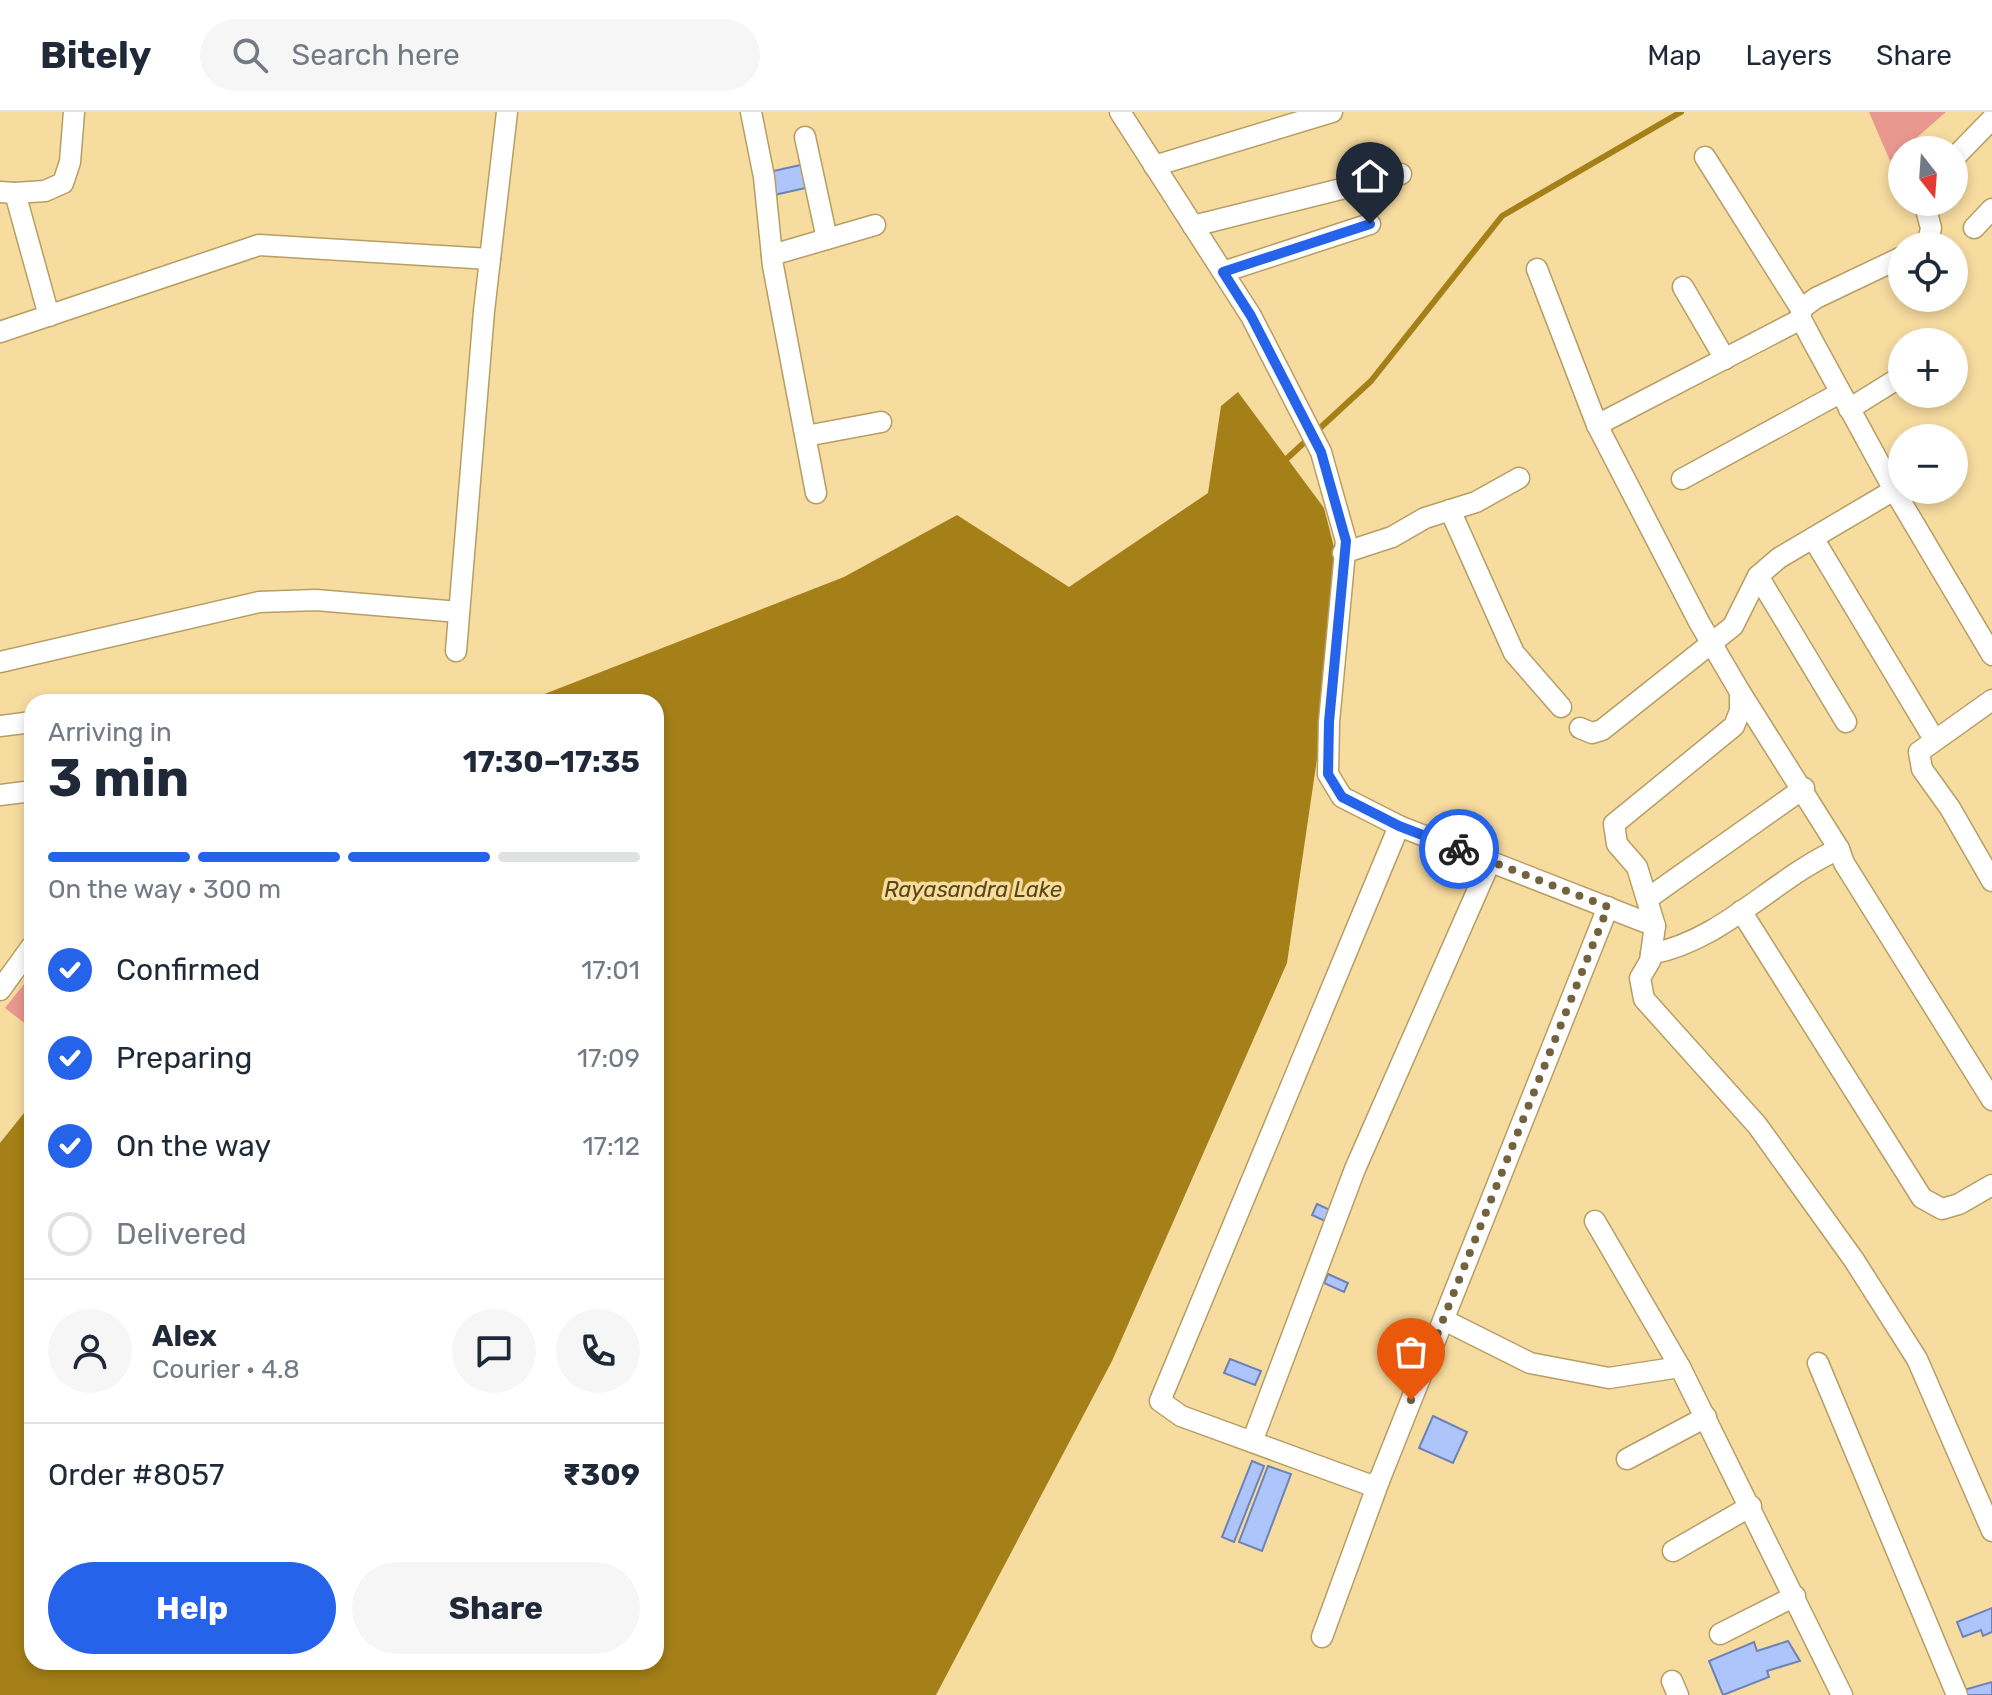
<!DOCTYPE html>
<html lang="en">
<head>
<meta charset="utf-8">
<style>
  :root { --surface:#fff; --page:#f6f6f7; --text:#1f2937; --muted:#747a83; --line:#e0e1e3; --accent:#2563eb }
  body { margin:0; font-family:Rubik,sans-serif; background:var(--page); color:var(--text); height:100vh; display:flex; flex-direction:column; font-size:30px; white-space:nowrap }
  * { box-sizing:border-box; margin:0 }
  p { font-size:26px; color:var(--muted) }
  .icon { flex:none; width:44px; height:44px; fill:none; stroke:currentColor; stroke-width:2; stroke-linecap:round; stroke-linejoin:round }
  .map { position:relative; flex:1; overflow:hidden }
  .details { position:absolute; left:24px; top:582px; width:640px; height:976px; display:flex; flex-direction:column; background:var(--surface); border-radius:24px; box-shadow:0 4px 12px #0003 }
  .details>* { flex:none }
  .needle { width:52px; rotate:163deg }
  .controls { position:absolute; left:1888px; top:24px; display:grid; gap:16px }
  .controls a { display:grid; place-items:center; width:80px; height:80px; border-radius:50%; background:var(--surface); box-shadow:0 4px 12px #0003; font-size:40px }
  .pin { position:absolute; display:grid; place-items:center; width:68px; height:68px; color:#fff; margin:-82px -34px; border-radius:50% 50% 50% 0; rotate:-45deg; box-shadow:0 0 8px #0007 }
  .pin .icon { rotate:45deg }
  .courier { position:absolute; display:grid; place-items:center; width:80px; height:80px; margin:-40px; border:6px solid #2563eb; border-radius:50%; background:#fff; color:#222; box-shadow:0 2px 10px #0007 }
  .head em { font-style:normal; font-weight:700 }
  .head div { display:flex; flex-direction:column-reverse }
  .head { display:flex; align-items:center; justify-content:space-between; height:136px; padding:0 24px }
  h1 { font-size:52px; font-weight:700; line-height:60px }
  .bar { display:grid; grid-template-columns:repeat(4,1fr); gap:12px 8px; align-content:center; height:96px; padding:0 24px }
  .bar i { height:10px; border-radius:6px; background:var(--line) }
  .bar .current { background:var(--accent) }
  .bar p { grid-column:span 4 }
  .line { display:flex; align-items:center; gap:20px; padding:0 24px; border-top:2px solid var(--line) }
  .line div { flex:1 }
  .round { display:grid; place-items:center; flex:none; width:84px; height:84px; border-radius:42px; background:var(--page) }
  ol { padding:0 24px; list-style:none }
  li { display:flex; align-items:center; gap:24px; height:88px }
  li p { margin-inline-start:auto }
  li .icon { padding:8px; border-radius:50%; background:var(--accent); color:#fff; stroke-width:4 }
  li:last-child { color:var(--muted) }
  li i { width:44px; height:44px; border:4px solid var(--line); border-radius:50% }
  .primary-button { display:flex; gap:16px; margin-top:auto; padding:16px 24px }
  .primary-button a { flex:1; height:92px; border-radius:48px; background:var(--accent); color:#fff; font-size:32px; font-weight:700; line-height:92px; text-align:center }
  .primary-button a+a { background:var(--page); color:var(--text) }
  header { display:flex; align-items:center; gap:48px; box-sizing:border-box; height:112px; padding:0 40px; background:var(--surface); border-bottom:2px solid var(--line) }
  header strong { font-size:38px }
  nav { display:flex; gap:44px; margin-inline-start:auto; font-size:28px }
  .search { width:560px; height:72px; background:var(--page); display:flex; align-items:center; gap:20px; box-sizing:border-box; padding:0 28px; border-radius:44px; color:var(--muted); font-size:30px }
  .map>svg:first-child { display:block }
  .green { fill:#e9988f }
  .water { fill:#a58018 }
  .lines { fill:none; stroke-linecap:round; stroke-linejoin:round }
  .stream { stroke:#a58018; stroke-width:6 }
  .building { fill:#aec5fc; stroke:#6d82b6; stroke-width:2 }
  .street-casing { stroke:#b79e64; stroke-width:23 }
  .street { stroke:#fff; stroke-width:20 }
  .done { stroke:#72623d; stroke-width:8; stroke-dasharray:0 14.4 }
  .route { stroke:#2563eb; stroke-width:10 }
  .labels { text-anchor:middle; dominant-baseline:central; stroke-width:7; stroke-linejoin:round; paint-order:stroke }
  .water-label { font-size:22px; font-style:italic; fill:#5a4613; stroke:#f7dca0 }
</style>
</head>
<body>
<header>
<strong>Bitely</strong>
<div class="search"><svg class="icon" aria-label="search" viewBox="0 0 24 24"><circle cx="10" cy="10" r="6"/><path d="M15 15l6 6"/></svg>Search here</div>
<nav><a>Map</a><a>Layers</a><a>Share</a></nav>
</header>
<div class="map">
<svg width="1992" height="1583" viewBox="0 0 1992 1583">
  <rect width="100%" height="100%" fill="#f7dca0"/>
  <g class="green">
    <polygon points="1869,0 1946,0 1890,49"/>
    <polygon points="32,862 32,917 5,896"/>
  </g>
  <polygon class="water" points="1238,280 1324,396 1343,470 1287,851 1112,1249 936,1583 0,1583 0,1031 32,991 32,1550 656,1550 656,590 524,590 844,465 957,403 1069,475 1208,381 1221,294"/>
  <g class="lines">
    <polyline class="stream" points="1281,352 1371,269 1502,104 1681,0"/>
  </g>
  <g class="building">
    <polygon points="805,52 810,75 774,83 769,60"/>
    <polygon points="1317,1092 1330,1098 1325,1109 1312,1103"/>
    <polygon points="1328,1162 1348,1171 1344,1180 1324,1171"/>
    <polygon points="1230,1247 1261,1259 1255,1273 1224,1261"/>
    <polygon points="1433,1304 1467,1320 1453,1351 1419,1336"/>
    <polygon points="1252,1349 1264,1354 1234,1430 1222,1425"/>
    <polygon points="1268,1354 1291,1362 1262,1439 1239,1430"/>
    <polygon points="1992,1496 1992,1520 1983,1524 1981,1518 1963,1525 1957,1510"/>
    <polygon points="1788,1529 1800,1549 1767,1559 1769,1565 1723,1583 1709,1549 1754,1530 1757,1539"/>
    <polygon points="1992,1570 1992,1583 1965,1583 1964,1578"/>
  </g>
  <g class="lines">
    <defs>
      <g id="street">
        <polyline points="751,0 764,65 773,154 816,381"/>
        <polyline points="1120,0 1251,204 1321,340 1346,429 1329,610 1328,662 1342,685 1399,714 1655,814"/>
        <polyline points="805,25 827,127"/>
        <polyline points="1705,45 1801,197"/>
        <polyline points="1954,46 1992,7"/>
        <polyline points="1154,54 1332,0"/>
        <polyline points="0,80 15,81 49,204"/>
        <polyline points="15,81 45,79 63,71 70,50 74,0"/>
        <polyline points="1193,114 1401,62"/>
        <polyline points="1974,116 1992,97"/>
        <polyline points="1921,134 1928,130 1931,116 1924,90"/>
        <polyline points="772,143 875,113"/>
        <polyline points="1537,157 1597,313 1699,510 1740,580 1740,599 1734,614 1614,712 1617,732 1637,755 1655,814 1650,849 1640,866 1644,887 1757,1013 1854,1148 1917,1247 1992,1419"/>
        <polyline points="1223,160 1370,112"/>
        <polyline points="1683,175 1725,247"/>
        <polyline points="0,220 259,133 490,147"/>
        <polyline points="1849,297 1902,264"/>
        <polyline points="1597,313 1801,207"/>
        <polyline points="806,324 881,310"/>
        <polyline points="1682,367 1840,281"/>
        <polyline points="1894,378 1992,543"/>
        <polyline points="1450,398 1514,541 1561,595"/>
        <polyline points="1813,426 1934,627"/>
        <polyline points="1343,441 1392,425 1425,406 1476,390 1519,366"/>
        <polyline points="1758,464 1846,610"/>
        <polyline points="456,539 484,199 507,0"/>
        <polyline points="0,550 259,490 316,488 459,500"/>
        <polyline points="1740,580 1839,737"/>
        <polyline points="1992,588 1919,640 1922,657 1950,696 1992,769"/>
        <polyline points="0,614 32,610"/>
        <polyline points="1580,616 1592,621 1602,618 1733,514 1758,464 1779,446 1894,378 1811,226 1801,207 1801,197 1816,186 1902,145"/>
        <polyline points="0,683 32,679"/>
        <polyline points="1647,787 1804,676"/>
        <polyline points="1741,799 1922,1086 1942,1097 1959,1092 1992,1073"/>
        <path d="M1651,842C1724,828 1774,766 1839,737L1844,751L1992,988"/>
        <polyline points="0,878 32,834"/>
        <polyline points="1595,1109 1680,1255 1842,1583"/>
        <polyline points="1444,1208 1530,1251 1609,1266 1680,1255"/>
        <polyline points="1818,1251 1957,1583"/>
        <polyline points="1252,1330 1355,1057 1490,750"/>
        <polyline points="1627,1347 1706,1305"/>
        <polyline points="1379,1369 1370,1373 1181,1304 1160,1289 1399,714"/>
        <polyline points="1673,1439 1751,1394"/>
        <polyline points="1720,1522 1795,1484"/>
        <polyline points="1322,1525 1379,1369 1608,795"/>
        <polyline points="1672,1569 1678,1583"/>
      </g>
    </defs>
    <use href="#street" class="street-casing"/>
    <use href="#street" class="street"/>
  </g>
  <g class="lines">
    <polyline class="done" points="1411,1288 1608,795 1459,737"/>
    <polyline class="route" points="1370,112 1223,160 1251,204 1321,340 1346,429 1329,610 1328,662 1342,685 1399,714 1459,737"/>
  </g>
  <g class="labels">
    <g class="water-label">
      <text x="973" y="777">Rayasandra Lake</text>
    </g>
  </g>
</svg>
<div class="controls">
<a><svg class="needle" viewBox="-14 -14 28 28"><path d="M0-13l5 13h-10z" fill="#e53935"/><path d="M0 13l5-13h-10z" fill="#747a83"/></svg></a>
<a><svg class="icon" aria-label="locate" viewBox="0 0 24 24"><circle cx="12" cy="12" r="6"/><path d="M12 2v4M12 18v4M2 12h4M18 12h4"/></svg></a>
<a>+</a>
<a>−</a>
</div>
<div class="pin" style="left:1411px;top:1288px;background:#ea580c"><svg class="icon" aria-label="bag" viewBox="0 0 24 24"><path d="M5 8h14l-1 12H6zM9 8a3 3 0 0 1 6 0"/></svg></div>
<div class="pin" style="left:1370px;top:112px;background:#1f2937"><svg class="icon" aria-label="home" viewBox="0 0 24 24"><path d="M3 11l9-7 9 7M6 9v11h12V9"/></svg></div>
<div class="courier" style="left:1459px;top:737px"><svg class="icon" aria-label="bike" viewBox="0 0 24 24"><circle cx="6" cy="16" r="4"/><circle cx="18" cy="16" r="4"/><path d="M6 16l4-8h5l3 8M10 8l3 8H6M13 5h3"/></svg></div>
<section class="details">
<div class="head"><div><h1>3 min</h1><p>Arriving in</p></div><em>17:30–17:35</em></div>
<div class="bar"><i class="current"></i><i class="current"></i><i class="current"></i><i></i><p>On the way · 300 m</p></div>
<ol>
<li><svg class="icon" aria-label="check" viewBox="0 0 24 24"><path d="M5 12l5 5 9-10"/></svg>Confirmed<p>17:01</p></li>
<li><svg class="icon" aria-label="check" viewBox="0 0 24 24"><path d="M5 12l5 5 9-10"/></svg>Preparing<p>17:09</p></li>
<li><svg class="icon" aria-label="check" viewBox="0 0 24 24"><path d="M5 12l5 5 9-10"/></svg>On the way<p>17:12</p></li>
<li><i></i>Delivered</li>
</ol>
<div class="line" style="height:144px"><a class="round"><svg class="icon" aria-label="person" viewBox="0 0 24 24"><circle cx="12" cy="8" r="4"/><path d="M4 21q1-7 8-7t8 7"/></svg></a><div><b>Alex</b><p>Courier · 4.8</p></div><a class="round"><svg class="icon" aria-label="chat" viewBox="0 0 24 24"><path d="M4 5h16v11H9l-5 4z"/></svg></a><a class="round"><svg class="icon" aria-label="phone" viewBox="0 0 24 24"><path d="M5 4h4l2 5-3 2q2 4 5 5l2-3 5 2v4C11 20 4 13 5 4z"/></svg></a></div>
<div class="line" style="height:104px"><div>Order #8057</div><b>₹309</b></div>
<div class="primary-button"><a>Help</a><a>Share</a></div>
</section>
</div>
</body>
</html>
